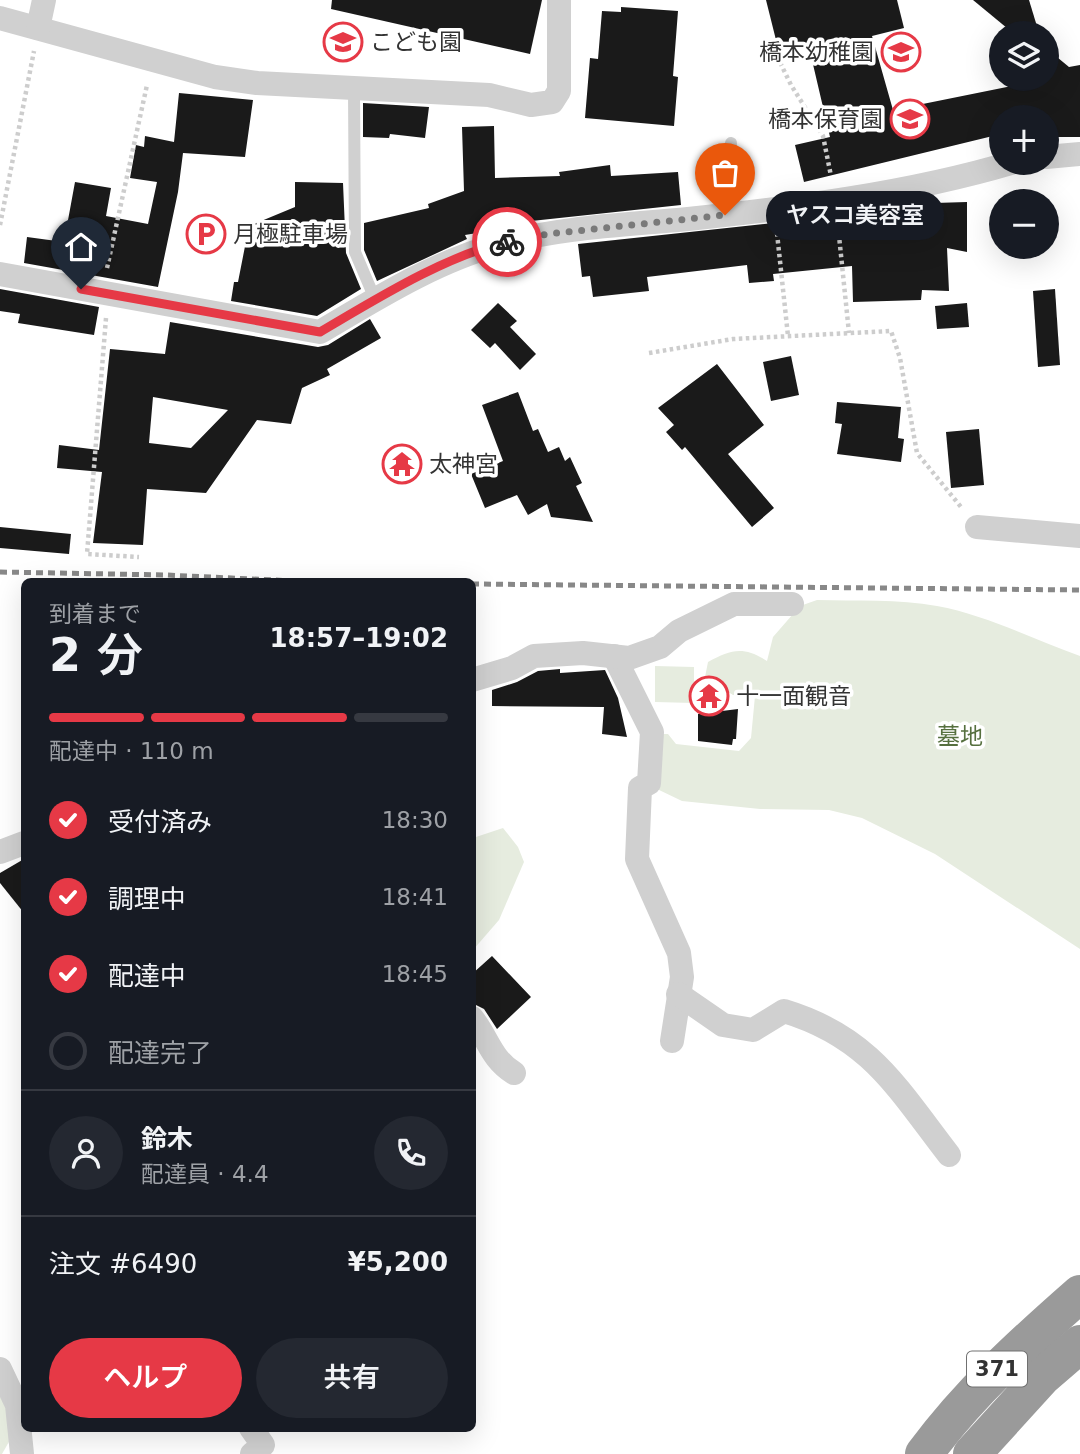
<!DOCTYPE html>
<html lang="ja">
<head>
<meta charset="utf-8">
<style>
  :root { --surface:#171b24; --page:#242831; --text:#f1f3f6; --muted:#9ea1a6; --line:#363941; --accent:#e63946 }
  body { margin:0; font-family:"DejaVu Sans","Noto Sans JP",sans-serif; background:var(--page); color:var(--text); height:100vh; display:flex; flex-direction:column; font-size:26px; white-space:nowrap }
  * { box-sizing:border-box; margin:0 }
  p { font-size:23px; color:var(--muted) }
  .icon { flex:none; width:38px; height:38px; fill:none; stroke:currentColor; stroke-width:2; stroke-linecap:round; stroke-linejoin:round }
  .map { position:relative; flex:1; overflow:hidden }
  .panel { position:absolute; left:21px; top:578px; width:455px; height:854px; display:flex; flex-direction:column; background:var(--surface); border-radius:10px; box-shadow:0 7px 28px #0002 }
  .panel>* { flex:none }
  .controls { position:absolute; left:989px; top:21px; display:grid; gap:14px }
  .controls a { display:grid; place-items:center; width:70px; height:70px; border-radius:50%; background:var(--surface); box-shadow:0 7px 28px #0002; font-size:35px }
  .pin { position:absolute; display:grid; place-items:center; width:60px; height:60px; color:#fff; margin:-72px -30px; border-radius:50% 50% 50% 0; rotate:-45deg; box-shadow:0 0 7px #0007 }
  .pin .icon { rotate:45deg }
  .courier { position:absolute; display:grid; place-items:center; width:70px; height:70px; margin:-35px; border:5px solid #e63946; border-radius:50%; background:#fff; color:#222; box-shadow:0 2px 9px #0007 }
  .bubble { position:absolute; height:49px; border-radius:24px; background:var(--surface); box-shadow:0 7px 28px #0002; font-size:23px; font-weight:600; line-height:49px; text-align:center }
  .summary em { font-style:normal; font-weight:600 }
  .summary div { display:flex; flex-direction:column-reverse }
  .summary { display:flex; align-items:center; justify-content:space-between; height:119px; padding:0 28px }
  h1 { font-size:46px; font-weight:600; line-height:52px }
  .bar { display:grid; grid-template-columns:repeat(4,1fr); gap:10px 7px; align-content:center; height:84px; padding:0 28px }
  .bar i { height:9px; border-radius:5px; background:var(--line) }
  .bar .active { background:var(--accent) }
  .bar p { grid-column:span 4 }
  .line { display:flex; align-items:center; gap:18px; padding:0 28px; border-top:2px solid var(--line) }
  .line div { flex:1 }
  .round { display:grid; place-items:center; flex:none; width:74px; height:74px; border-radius:37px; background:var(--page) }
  ol { padding:0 28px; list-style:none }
  li { display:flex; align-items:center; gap:21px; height:77px }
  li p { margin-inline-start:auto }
  li .icon { padding:7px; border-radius:50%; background:var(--accent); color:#fff; stroke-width:4 }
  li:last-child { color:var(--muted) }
  li i { width:38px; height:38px; border:4px solid var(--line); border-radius:50% }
  .action { display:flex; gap:14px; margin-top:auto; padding:14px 28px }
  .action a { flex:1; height:80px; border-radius:42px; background:var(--accent); color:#fff; font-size:28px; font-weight:600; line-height:80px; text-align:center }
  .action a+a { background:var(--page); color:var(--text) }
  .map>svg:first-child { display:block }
  .green { fill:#e6ecdf }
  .building { fill:#1a1a1a; fill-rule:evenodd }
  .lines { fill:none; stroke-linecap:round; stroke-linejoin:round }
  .path { stroke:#cdcdcd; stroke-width:4.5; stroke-dasharray:3.5 3.5; stroke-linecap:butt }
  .lane { stroke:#d0d0d0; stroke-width:12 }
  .street { stroke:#d0d0d0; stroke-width:24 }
  .highway { stroke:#9a9a9a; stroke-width:38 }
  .rail { stroke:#888; stroke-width:5; stroke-dasharray:7 5; stroke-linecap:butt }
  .done { stroke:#7a7a7a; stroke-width:7; stroke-dasharray:0 12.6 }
  .route { stroke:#e63946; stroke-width:9 }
  .labels { text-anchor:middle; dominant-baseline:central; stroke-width:7; stroke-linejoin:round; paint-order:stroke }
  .shield { fill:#fff; stroke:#707070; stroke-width:2 }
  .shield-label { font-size:21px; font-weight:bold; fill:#333 }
  .poi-label { font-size:23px; fill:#333; stroke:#fff; text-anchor:start }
  .park-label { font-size:23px; fill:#56703f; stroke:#fff }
</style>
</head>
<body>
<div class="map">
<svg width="1080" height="1454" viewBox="0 0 1080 1454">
  <rect width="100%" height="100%" fill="#fff"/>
  <g class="green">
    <path d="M817,600C857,601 898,599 937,606C986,615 1033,639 1080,656V949L935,854L862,818L829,810L760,809L682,801L657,789L661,734H668L676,744L739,751L751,738L755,696L733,695L705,677L708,662C731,649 744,646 767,661L773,637L800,606Z"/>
    <polygon points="655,666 694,667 694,703 655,702"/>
    <polygon points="503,828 518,847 524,862 499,920 473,950 473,838"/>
    <polygon points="0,1372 14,1433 2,1454 0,1454"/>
  </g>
  <g class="building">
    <polygon points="332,0 542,0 530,54 331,9"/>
    <polygon points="766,0 897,0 904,28 872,36 893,110 1046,79 1046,48 1069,67 1080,65 1080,137 1046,137 1046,117 1001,117 1001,134 804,182 795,145 830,137 808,43 779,52"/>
    <polygon points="973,0 1029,0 1039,33 1013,33"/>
    <polygon points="621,7 678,11 673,76 678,77 674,126 585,118 590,58 598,59 602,11 621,12"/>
    <polygon points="179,93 253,100 245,157 183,153 178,192 158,287 24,263 27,237 64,242 75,182 111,188 106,216 148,224 157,182 130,178 136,145 144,147 145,136 174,142"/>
    <polygon points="363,103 429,107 425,138 390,134 389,138 363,137"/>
    <polygon points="494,126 495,178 560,176 559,172 610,165 611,176 678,172 681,205 494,225 495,230 465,235 467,239 377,281 364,250 364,223 429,208 428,204 464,191 462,127"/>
    <polygon points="295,182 343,183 346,253 361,289 317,316 231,301 234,282 238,282 249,226 295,207"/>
    <polygon points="967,202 967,252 947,248 949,291 922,290 921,300 853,302 852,266 773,274 774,281 749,283 747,265 647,277 649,291 593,297 590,276 582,277 578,244 819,218 902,215 902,204"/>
    <polygon points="0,289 99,307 94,335 18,323 20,314 0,311"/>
    <polygon points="1055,289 1060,365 1038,367 1033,291"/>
    <polygon points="498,303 517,321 510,327 536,354 520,370 495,343 490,348 471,330"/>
    <polygon points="967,303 969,327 937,329 935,306"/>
    <path d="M370,319L381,338L327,369L330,375L302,388L291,424L257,420L206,493L147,489L143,545L93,543L102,472L57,468L59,445L99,450L110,349L165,354L170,322L318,347L328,345ZM153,397L228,410L191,448L149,443Z"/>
    <polygon points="791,356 799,395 771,401 763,362"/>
    <polygon points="717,364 764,425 728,454 774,508 752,527 685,447 682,450 666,432 674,425 658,408"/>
    <polygon points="518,392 533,431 538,429 548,452 559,447 565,461 570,457 582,483 576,486 593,522 551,517 547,504 528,515 517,495 485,508 471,474 503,461 482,405"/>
    <polygon points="837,402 901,407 898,438 904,439 901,462 837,454 842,424 835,423"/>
    <polygon points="979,429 984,485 951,488 946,432"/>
    <polygon points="0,527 71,534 69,554 0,548"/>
    <polygon points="560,669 560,673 605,670 618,698 627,737 602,734 604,707 492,706 492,690 517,682 538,671"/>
    <polygon points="738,709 736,739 733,739 732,745 698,741 698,714"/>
    <polygon points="24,859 24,913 0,883 0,873"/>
    <polygon points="492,956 531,997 497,1029 484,1009 472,1003 472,974"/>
  </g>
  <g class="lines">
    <g class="path">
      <polyline points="774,50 791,85 823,136 831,176"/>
      <polyline points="0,225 34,51"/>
      <polyline points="838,226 849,333"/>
      <polyline points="777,233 788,336"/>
      <polyline points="107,268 147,85"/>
      <polyline points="106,318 87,554 139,557"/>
      <polyline points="649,353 733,339 891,331 900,358 917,453 961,507"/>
    </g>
    <g class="lane">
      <polyline points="354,90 355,252 375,299"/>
      <polyline points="725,215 731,143"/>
    </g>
    <g class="street">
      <polyline points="0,18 215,77 257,83 489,95 531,105 552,102 559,91 559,0"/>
      <polyline points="38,28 44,0"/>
      <polyline points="1046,157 1080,154"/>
      <path d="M0,274L320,332C376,299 436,261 500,244C560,227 626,225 688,219C794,208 910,193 1011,163"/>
      <polyline points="977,527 1080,536"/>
      <polyline points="614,656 652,732 649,783 640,788 637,859 679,953 682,977 672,1041"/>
      <polyline points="472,680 512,668 534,656 583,653 629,658 660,647 679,631 734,604 792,604"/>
      <polyline points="0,852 24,843"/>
      <path d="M678,994L723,1025L753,1030L784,1011C870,1037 897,1088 949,1155"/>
      <path d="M472,1018C488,1038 491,1059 514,1073"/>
      <polyline points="0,1369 17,1405 22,1454"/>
      <polyline points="251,1428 263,1445 252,1454"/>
    </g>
    <g class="highway">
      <path d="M924,1454C969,1393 1023,1344 1080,1294"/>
      <polyline points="972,1454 1042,1377 1080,1344"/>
    </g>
    <g class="rail">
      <polyline points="0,572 166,575 296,581"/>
      <polyline points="472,584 1080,590"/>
    </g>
  </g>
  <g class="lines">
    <polyline class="done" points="507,242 548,234 725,215"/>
    <path class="route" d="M81,289L320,332C373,301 446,255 507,242"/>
  </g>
  <defs>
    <symbol id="school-ring" viewBox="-11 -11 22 22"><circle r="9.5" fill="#fff" stroke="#e63946" stroke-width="1.5"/><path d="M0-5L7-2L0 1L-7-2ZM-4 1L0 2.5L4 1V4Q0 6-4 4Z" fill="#e63946"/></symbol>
    <symbol id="parking-ring" viewBox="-11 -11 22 22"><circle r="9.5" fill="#fff" stroke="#e63946" stroke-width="1.5"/><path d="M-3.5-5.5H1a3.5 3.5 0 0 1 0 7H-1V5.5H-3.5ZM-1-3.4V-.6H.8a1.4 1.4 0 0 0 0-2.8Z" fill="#e63946"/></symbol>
    <symbol id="temple-ring" viewBox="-11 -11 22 22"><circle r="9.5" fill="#fff" stroke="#e63946" stroke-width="1.5"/><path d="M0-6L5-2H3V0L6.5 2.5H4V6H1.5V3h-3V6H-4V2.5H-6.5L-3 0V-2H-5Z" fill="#e63946"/></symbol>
  </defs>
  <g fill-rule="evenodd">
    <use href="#school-ring" x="321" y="20" width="44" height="44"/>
    <use href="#school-ring" x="879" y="30" width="44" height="44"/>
    <use href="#school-ring" x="888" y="97" width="44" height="44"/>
    <use href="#parking-ring" x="184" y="212" width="44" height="44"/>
    <use href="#temple-ring" x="380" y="442" width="44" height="44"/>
    <use href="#temple-ring" x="687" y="674" width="44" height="44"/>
  </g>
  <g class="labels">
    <rect class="shield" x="967" y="1351.5" width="60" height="35" rx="5"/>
    <g class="shield-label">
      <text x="997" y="1369">371</text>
    </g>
    <g class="poi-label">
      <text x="370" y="42">こども園</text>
      <text x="874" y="52" text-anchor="end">橋本幼稚園</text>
      <text x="883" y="119" text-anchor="end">橋本保育園</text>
      <text x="233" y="234">月極駐車場</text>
      <text x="429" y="464">太神宮</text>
      <text x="736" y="696">十一面観音</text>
    </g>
    <g class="park-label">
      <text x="960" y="736">墓地</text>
    </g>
  </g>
</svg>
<div class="controls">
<a><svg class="icon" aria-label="layers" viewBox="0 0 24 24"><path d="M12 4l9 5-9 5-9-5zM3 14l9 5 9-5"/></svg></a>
<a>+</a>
<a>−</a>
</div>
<div class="pin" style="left:725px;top:215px;background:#ea580c"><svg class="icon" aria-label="bag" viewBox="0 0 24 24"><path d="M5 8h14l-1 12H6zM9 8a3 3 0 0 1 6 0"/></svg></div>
<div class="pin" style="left:81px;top:289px;background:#1f2937"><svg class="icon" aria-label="home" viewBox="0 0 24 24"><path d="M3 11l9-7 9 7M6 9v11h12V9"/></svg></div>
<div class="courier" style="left:507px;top:242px"><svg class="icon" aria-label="bike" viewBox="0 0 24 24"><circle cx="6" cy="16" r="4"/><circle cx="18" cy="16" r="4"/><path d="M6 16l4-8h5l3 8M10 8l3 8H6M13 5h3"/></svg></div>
<div class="bubble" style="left:766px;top:191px;width:178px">ヤスコ美容室</div>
<section class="panel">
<div class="summary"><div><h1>2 分</h1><p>到着まで</p></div><em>18:57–19:02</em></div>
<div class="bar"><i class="active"></i><i class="active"></i><i class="active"></i><i></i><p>配達中 · 110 m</p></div>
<ol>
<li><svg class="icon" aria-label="check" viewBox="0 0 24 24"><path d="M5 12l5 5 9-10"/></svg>受付済み<p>18:30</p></li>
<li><svg class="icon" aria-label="check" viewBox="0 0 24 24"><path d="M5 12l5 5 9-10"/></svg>調理中<p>18:41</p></li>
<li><svg class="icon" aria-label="check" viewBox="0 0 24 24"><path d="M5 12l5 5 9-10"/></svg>配達中<p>18:45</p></li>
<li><i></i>配達完了</li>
</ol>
<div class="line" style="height:126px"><a class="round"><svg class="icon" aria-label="person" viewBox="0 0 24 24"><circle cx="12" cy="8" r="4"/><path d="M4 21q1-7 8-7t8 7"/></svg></a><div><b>鈴木</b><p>配達員 · 4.4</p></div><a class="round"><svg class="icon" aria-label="phone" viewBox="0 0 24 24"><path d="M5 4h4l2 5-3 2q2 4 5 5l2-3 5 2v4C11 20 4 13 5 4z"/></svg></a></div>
<div class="line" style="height:91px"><div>注文 #6490</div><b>¥5,200</b></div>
<div class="action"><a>ヘルプ</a><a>共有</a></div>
</section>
</div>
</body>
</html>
